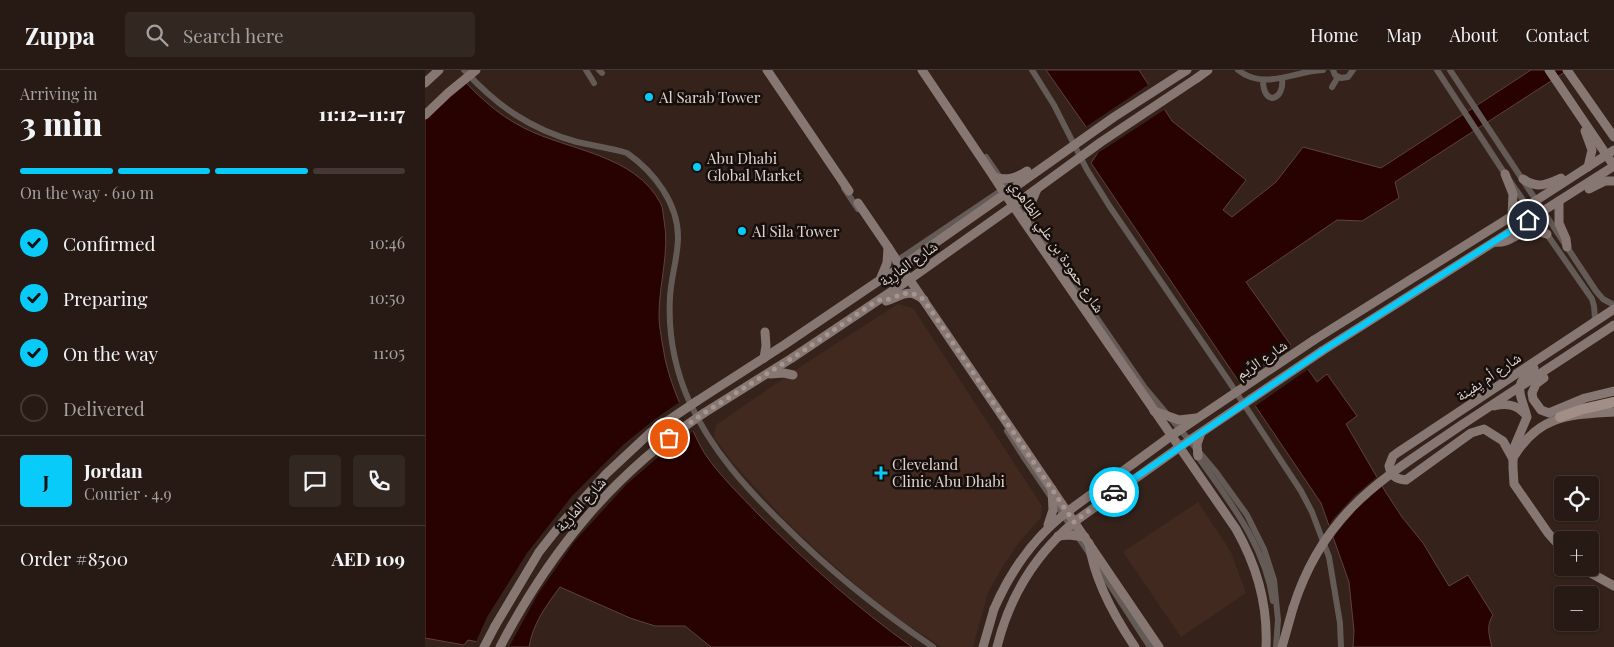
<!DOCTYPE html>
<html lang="en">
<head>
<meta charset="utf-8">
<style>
  :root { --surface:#271a14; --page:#332722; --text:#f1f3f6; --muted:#a4a1a0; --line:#433834; --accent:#08cbfa }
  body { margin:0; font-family:"Playfair Display","Noto Naskh Arabic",serif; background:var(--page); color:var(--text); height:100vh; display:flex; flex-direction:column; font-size:19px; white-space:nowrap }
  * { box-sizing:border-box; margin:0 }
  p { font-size:16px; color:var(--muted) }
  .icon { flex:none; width:28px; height:28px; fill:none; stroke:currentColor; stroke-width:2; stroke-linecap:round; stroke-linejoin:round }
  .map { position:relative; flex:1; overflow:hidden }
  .panel { display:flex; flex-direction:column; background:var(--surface); width:425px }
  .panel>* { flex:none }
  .controls { position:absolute; left:1129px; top:406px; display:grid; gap:10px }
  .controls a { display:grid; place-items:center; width:45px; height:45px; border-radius:5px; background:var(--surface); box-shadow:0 1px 4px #0004,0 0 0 1px var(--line); font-size:25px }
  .pin { position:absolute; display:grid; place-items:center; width:42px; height:42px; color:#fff; margin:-21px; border:2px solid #fff; border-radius:50%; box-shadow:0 1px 5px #0007 }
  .courier { position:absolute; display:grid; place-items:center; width:50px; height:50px; margin:-25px; border:4px solid #08cbfa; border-radius:50%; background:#fff; color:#222; box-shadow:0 1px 6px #0007 }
  .headline em { font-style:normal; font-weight:800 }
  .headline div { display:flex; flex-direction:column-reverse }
  .headline { display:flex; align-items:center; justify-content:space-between; height:85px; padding:0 20px }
  h1 { font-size:32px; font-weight:800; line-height:38px }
  .bar { display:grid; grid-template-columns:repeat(4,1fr); gap:8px 5px; align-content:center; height:60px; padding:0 20px }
  .bar i { height:6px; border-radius:4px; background:var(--line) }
  .bar .on { background:var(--accent) }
  .bar p { grid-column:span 4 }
  .line { display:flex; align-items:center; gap:12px; padding:0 20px; border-top:1px solid var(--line) }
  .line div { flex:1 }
  .round { display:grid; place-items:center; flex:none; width:52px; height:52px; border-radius:5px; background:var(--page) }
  ol { padding:0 20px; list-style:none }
  li { display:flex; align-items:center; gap:15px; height:55px }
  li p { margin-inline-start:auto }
  li .icon { padding:5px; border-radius:50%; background:var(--accent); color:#111; stroke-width:4 }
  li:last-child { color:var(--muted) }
  li i { width:28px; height:28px; border:2px solid var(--line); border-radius:50% }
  header { display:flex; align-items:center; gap:30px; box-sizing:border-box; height:70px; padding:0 25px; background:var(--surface); border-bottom:1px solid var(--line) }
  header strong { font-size:24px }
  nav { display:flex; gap:28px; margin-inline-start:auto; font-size:18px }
  .search { width:350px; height:45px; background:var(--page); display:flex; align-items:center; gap:12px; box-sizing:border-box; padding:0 18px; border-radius:5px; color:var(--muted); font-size:19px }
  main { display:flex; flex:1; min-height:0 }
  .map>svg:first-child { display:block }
  .built { fill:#412920 }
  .water { fill:#280200; stroke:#5f413e }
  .pier { fill:#34221b }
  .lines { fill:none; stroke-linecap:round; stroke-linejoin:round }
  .street { stroke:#645b57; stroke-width:6 }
  .secondary { stroke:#877772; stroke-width:9 }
  .primary { stroke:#a18e86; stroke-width:10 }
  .secondary-bridge { stroke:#877772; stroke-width:9 }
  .done { stroke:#a49590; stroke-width:5; stroke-dasharray:0 9 }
  .route { stroke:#08cbfa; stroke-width:6 }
  .poi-dot { fill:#08cbfa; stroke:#160e0b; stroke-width:2 }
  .labels { text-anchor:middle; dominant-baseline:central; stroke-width:5; stroke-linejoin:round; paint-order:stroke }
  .poi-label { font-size:15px; fill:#e0d3cf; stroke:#160e0b; text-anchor:start }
  .street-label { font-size:15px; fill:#e0d3cf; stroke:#160e0b }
</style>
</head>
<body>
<header>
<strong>Zuppa</strong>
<div class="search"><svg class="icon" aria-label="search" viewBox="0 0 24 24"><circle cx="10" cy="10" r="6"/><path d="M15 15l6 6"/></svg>Search here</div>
<nav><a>Home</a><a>Map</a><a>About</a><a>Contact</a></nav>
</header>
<main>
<section class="panel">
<div class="headline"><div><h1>3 min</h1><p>Arriving in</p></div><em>11:12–11:17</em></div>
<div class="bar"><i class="on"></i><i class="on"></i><i class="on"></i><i></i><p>On the way · 610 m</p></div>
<ol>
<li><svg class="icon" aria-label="check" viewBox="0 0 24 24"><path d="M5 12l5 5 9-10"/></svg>Confirmed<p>10:46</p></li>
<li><svg class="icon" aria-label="check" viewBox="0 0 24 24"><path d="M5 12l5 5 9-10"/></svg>Preparing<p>10:50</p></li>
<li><svg class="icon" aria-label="check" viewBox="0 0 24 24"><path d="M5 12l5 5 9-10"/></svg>On the way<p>11:05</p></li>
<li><i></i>Delivered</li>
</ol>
<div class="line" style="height:90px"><b class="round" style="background:var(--accent);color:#111">J</b><div><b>Jordan</b><p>Courier · 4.9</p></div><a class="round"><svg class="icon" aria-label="chat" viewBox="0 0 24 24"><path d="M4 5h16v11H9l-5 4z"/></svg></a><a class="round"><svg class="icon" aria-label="phone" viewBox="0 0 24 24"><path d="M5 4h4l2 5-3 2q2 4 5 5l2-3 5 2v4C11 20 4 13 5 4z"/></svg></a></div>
<div class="line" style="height:65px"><div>Order #8500</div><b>AED 109</b></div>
</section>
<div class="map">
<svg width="1189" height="577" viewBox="0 0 1189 577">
  <rect width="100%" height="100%" fill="#34221b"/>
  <g class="built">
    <polygon points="473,234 488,238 617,436 616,448 595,471 578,496 563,523 548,577 516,577 456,537 388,477 359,449 307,392 289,367 291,355 381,293"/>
    <polygon points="773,432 806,482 821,523 756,567 698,482"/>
  </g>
  <g class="water">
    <path d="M0,0H29C50,23 71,44 99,58C144,81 210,84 236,134C238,138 238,145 239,150C245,181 234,213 234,245C234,255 236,266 238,277C242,306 254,333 267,359C271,367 275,376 280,384C295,406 315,425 333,444C381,492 432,538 487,577H286L260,556H230L205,548L135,517C121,536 108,553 104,577H78L43,570L39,575L0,568Z"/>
    <path d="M621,0H714L747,51L821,110L798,140L807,147L851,112L878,77L956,98L1106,0H1143L970,112L974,128L937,151L912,150L821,212L892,312L902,304L932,346L921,354L960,421L977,447L998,473L1024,516L1043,505L1068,545C1061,555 1064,566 1067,577H928L929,561L924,512L896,433L666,93L676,78Z"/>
  </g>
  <g class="pier">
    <polygon points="0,0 32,0 42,11 11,38 0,50"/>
    <polygon points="726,13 742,38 667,87 673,78 659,58"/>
    <polygon points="868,274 885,298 829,337 811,311"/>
    <polygon points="256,331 270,360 232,388 201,415 150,471 113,524 84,577 64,577 50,574 62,547 102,483 147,426 199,374 230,349"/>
    <polygon points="954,405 959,414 936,433 906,470 902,458 908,449 929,426"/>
  </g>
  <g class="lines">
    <g class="street">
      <path d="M39,0C72,36 105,59 152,72C169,76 186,78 202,83C229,102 253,133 253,167C253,187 246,207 245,227C243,263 250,300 265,333C287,381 322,419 359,455C405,501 455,541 508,577"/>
      <polyline points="161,0 169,13"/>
      <polyline points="174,0 177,3"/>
      <polyline points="607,0 629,35 662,100 685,137 803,310 876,421 887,442 904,487 915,553 916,577"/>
      <path d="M813,0C839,21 869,1 898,0"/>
      <polyline points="908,0 910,5 916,8 923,7 928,0"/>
      <polyline points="1012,0 1080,104 1167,229 1169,236 1170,248 1167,253"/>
      <polyline points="1025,0 1171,221 1178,229 1189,235"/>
      <path d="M838,10C838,37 860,31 857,8"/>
      <polyline points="907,17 913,7"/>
      <polyline points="561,87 720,318 791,402 822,445 839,479 849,510 853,550 851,577"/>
      <polyline points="419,118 433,139"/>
      <polyline points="470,192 580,118"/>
      <polyline points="582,361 598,386 664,483"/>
      <path d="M771,384C803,430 840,474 848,531"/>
      <polyline points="670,492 725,577"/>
    </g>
    <g class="secondary">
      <polyline points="342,0 424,121"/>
      <polyline points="497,0 569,107"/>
      <polyline points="1124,0 1189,96"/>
      <polyline points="1142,0 1189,67"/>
      <polyline points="772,8 783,0"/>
      <polyline points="0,13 14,0"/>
      <polyline points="1160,61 1167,80 1163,97"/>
      <polyline points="1080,104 1088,124 1087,146"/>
      <path d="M1098,109C1112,119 1121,115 1136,108"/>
      <polyline points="1164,119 1180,111 1189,111"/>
      <polyline points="1134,131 1134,153 1141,169 1142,177"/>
      <polyline points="433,133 463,177"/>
      <path d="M1069,172C1089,175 1095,153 1122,164"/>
      <polyline points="485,209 588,136"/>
      <polyline points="889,270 1087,146 1189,80"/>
      <polyline points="897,281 1189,96"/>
      <polyline points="339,288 341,276 340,262"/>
      <path d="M1109,298C1086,317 1096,323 1102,347L1088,380V398L1089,414L1123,463L1138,480"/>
      <polyline points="345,304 359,303 368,305"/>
      <polyline points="1119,308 1111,314 1107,323 1108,329 1116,340 1124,343 1160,328 1189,321"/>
      <polyline points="272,331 359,275 455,210"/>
      <path d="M1069,336C1081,333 1091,334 1100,344"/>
      <polyline points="279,343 367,288"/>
      <polyline points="1038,354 1189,255"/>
      <path d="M1090,385C1115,344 1146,345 1189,342"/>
      <path d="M1088,389L1078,371L1059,359L1046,363L981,410C971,409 966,406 964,396L968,386L972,383L1189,239"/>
      <polyline points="642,442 746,366"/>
      <polyline points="649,452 759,374"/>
      <polyline points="1157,498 1189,516"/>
      <polyline points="59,577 70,556"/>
      <polyline points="558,577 569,539"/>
      <path d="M734,577L476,197L580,124L811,459C832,496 843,535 841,577"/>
      <polyline points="857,577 868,538"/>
    </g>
    <polyline class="primary" points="1135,347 1158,339 1189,332"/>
    <g class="secondary-bridge">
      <polyline points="0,45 23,23 51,0"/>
      <polyline points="569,107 580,124 689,47 762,0"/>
      <path d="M569,107C582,111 591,108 602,101"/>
      <polyline points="588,136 676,72 772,8"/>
      <polyline points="601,154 604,138 612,119"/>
      <polyline points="455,210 476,197 463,177"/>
      <polyline points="455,210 462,193 463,178"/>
      <path d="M461,231C477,226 483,217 499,230"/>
      <polyline points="367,288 485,209"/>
      <polyline points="729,341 754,350 771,348"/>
      <polyline points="746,366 889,270"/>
      <polyline points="762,372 897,281"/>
      <polyline points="773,386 772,374 776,363"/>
      <polyline points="623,455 628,440 627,419"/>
      <polyline points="633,466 644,465 660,467"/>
      <path d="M664,473C669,510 689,546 710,577"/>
      <path d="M868,538C899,440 959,408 1038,354"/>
      <path d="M569,539C586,500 608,468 642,442"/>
      <polyline points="70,556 114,482 136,454 181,404 226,362 272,331"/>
      <path d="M75,577C126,480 188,404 279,343"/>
      <path d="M572,577C584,528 610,485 649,452"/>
    </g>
  </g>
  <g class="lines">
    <path class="done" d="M244,368L279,343L375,283L453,230C472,232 479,214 499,230L649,452L689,422"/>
    <polyline class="route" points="689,422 897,281 1103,150"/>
  </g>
  <g class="poi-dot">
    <circle cx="224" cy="27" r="5"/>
    <circle cx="272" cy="97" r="5"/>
    <circle cx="317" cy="161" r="5"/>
    <path d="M453.5 395.5h5v5h5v5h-5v5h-5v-5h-5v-5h5z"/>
  </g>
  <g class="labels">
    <g class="poi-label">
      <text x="234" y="27">Al Sarab Tower</text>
      <text x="282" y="88">Abu Dhabi<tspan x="282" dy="17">Global Market</tspan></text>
      <text x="327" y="161">Al Sila Tower</text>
      <text x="467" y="394">Cleveland<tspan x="467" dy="17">Clinic Abu Dhabi</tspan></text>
    </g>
    <g class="street-label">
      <text transform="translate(633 176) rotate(56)">شارع حمودة بن علي الظاهري</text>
      <text transform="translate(483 193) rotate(-35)">شارع المارِية</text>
      <text transform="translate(836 289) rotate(-34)">شارع الرِّيم</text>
      <text transform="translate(1063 306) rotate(-34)">شارع أم يِفينة</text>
      <text transform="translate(155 434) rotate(-48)">شارع المارِية</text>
    </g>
  </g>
</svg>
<div class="controls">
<a><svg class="icon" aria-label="locate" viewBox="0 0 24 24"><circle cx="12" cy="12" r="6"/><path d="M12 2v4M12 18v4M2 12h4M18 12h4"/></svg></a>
<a>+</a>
<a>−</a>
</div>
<div class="pin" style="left:244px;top:368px;background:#ea580c"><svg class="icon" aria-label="bag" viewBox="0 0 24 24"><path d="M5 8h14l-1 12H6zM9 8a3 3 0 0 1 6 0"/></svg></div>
<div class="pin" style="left:1103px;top:150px;background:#1f2937"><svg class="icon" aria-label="home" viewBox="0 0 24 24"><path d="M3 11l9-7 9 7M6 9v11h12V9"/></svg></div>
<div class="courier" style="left:689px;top:422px"><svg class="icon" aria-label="car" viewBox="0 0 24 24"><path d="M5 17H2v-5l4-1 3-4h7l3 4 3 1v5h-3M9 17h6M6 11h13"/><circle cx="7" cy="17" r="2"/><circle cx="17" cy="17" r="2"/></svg></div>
</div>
</main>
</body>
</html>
